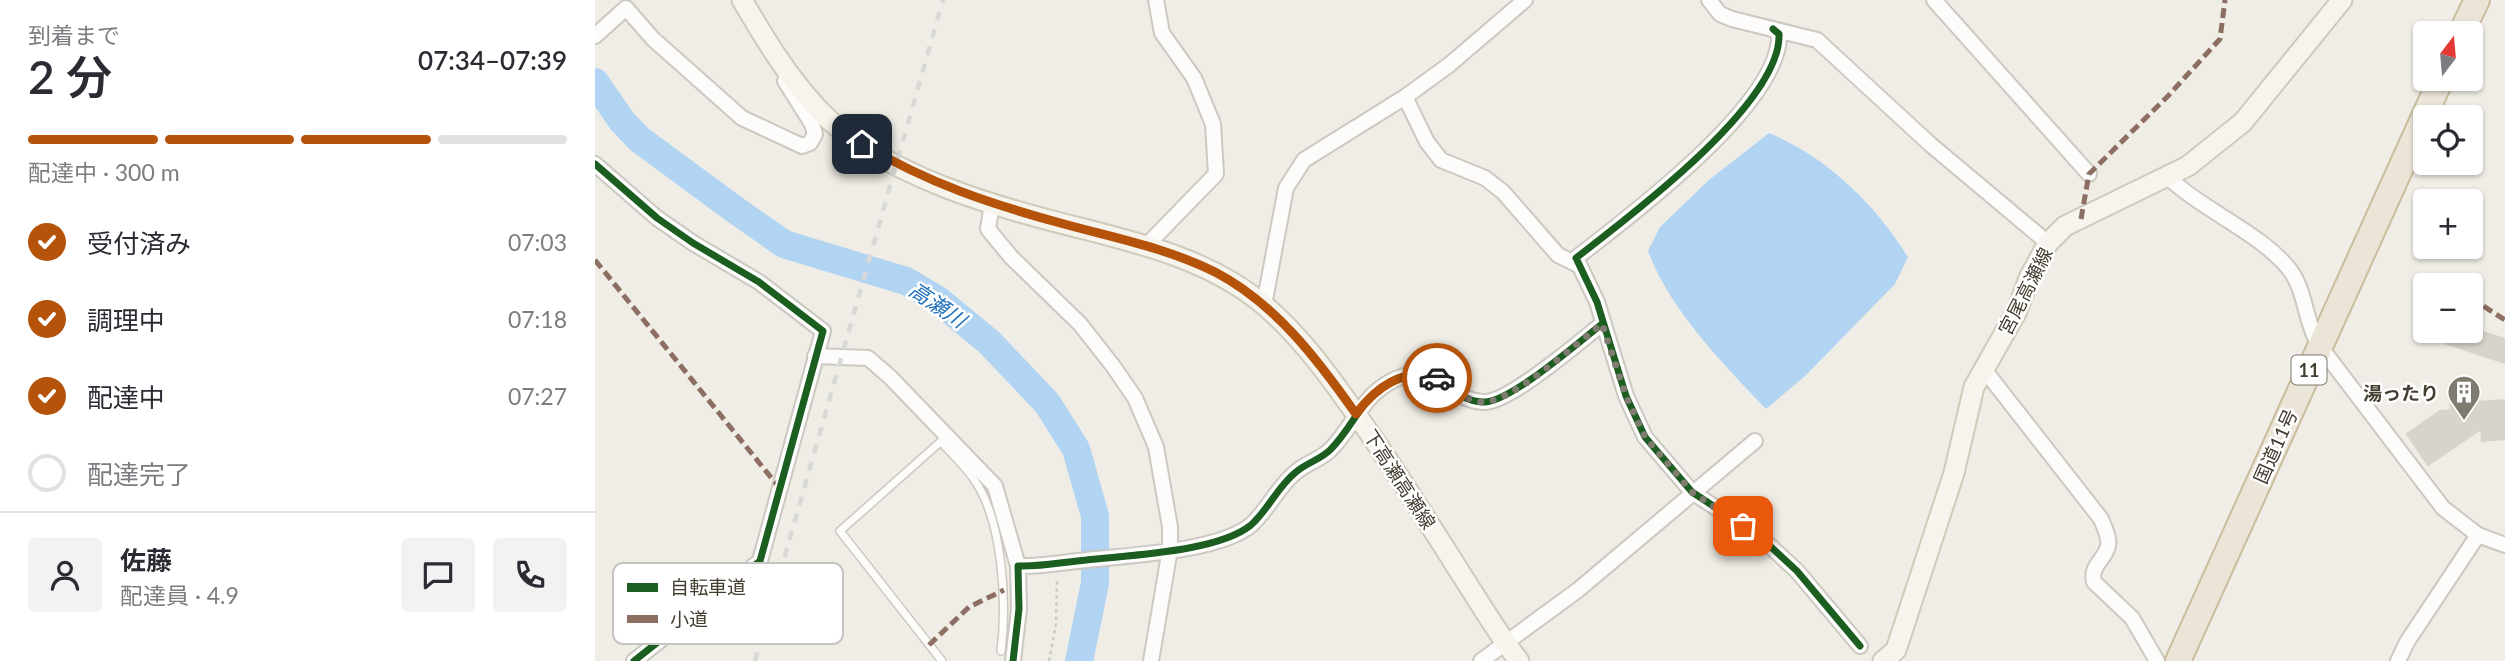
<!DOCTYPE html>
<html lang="ja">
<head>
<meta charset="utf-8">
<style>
  :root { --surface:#fff; --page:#f2f2f3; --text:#2b2b33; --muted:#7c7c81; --line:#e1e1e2; --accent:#b45309 }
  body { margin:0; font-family:Lato,"Noto Sans JP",sans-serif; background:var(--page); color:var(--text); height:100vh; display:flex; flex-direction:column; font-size:26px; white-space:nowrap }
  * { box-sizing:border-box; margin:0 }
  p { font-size:23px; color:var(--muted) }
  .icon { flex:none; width:38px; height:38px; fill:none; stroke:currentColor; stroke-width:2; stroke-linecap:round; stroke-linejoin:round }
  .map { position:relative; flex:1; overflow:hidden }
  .side { display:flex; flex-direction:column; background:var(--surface); width:595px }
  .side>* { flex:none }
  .needle { width:46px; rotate:16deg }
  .controls { position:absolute; left:1818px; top:21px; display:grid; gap:14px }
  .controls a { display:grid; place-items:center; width:70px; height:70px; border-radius:7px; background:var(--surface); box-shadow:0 2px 5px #0004; font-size:35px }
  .pin { position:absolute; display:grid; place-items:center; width:60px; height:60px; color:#fff; margin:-30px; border-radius:14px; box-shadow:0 4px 10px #0006 }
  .courier { position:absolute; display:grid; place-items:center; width:70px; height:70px; margin:-35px; border:5px solid #b45309; border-radius:50%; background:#fff; color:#222; box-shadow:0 2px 9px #0007 }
  .headline em { font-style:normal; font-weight:600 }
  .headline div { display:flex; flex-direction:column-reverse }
  .headline { display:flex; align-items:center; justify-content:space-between; height:119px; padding:0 28px }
  h1 { font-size:46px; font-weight:600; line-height:52px }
  .bar { display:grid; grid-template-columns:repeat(4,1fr); gap:10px 7px; align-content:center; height:84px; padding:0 28px }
  .bar i { height:9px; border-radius:5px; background:var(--line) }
  .bar .current { background:var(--accent) }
  .bar p { grid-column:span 4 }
  .line { display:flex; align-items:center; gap:18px; padding:0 28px; border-top:2px solid var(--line) }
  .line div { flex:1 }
  .round { display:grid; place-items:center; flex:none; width:74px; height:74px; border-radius:7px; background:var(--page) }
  ol { padding:0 28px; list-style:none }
  li { display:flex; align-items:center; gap:21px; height:77px }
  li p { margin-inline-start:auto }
  li .icon { padding:7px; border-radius:50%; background:var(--accent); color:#fff; stroke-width:4 }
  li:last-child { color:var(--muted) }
  li i { width:38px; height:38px; border:4px solid var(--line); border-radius:50% }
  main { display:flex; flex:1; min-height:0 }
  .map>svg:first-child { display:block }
  .water { fill:#b0d4f2 }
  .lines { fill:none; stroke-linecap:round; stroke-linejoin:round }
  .river { stroke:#b0d4f2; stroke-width:28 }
  .building { fill:#d7d4cc; stroke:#d7d4cb; stroke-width:2 }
  .lane-casing { stroke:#cbc9c1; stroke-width:10 }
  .street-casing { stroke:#cbc9c1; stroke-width:18 }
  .secondary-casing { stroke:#cfcbbb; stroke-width:23 }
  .highway-casing { stroke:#cabd9e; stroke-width:28 }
  .path { stroke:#cdcbc5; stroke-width:2.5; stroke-dasharray:3.5 3.5; stroke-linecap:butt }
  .lane { stroke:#fdfcfb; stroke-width:7 }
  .street { stroke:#fdfcfb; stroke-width:14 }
  .secondary { stroke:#f6f4ec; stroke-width:19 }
  .highway { stroke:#ebe5d7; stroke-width:24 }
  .rail { stroke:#d8d8d7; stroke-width:4.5; stroke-dasharray:9 9; stroke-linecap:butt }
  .quiet { stroke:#8d6e63; stroke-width:5; stroke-dasharray:10 5; stroke-linecap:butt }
  .cycleway-casing { stroke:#fff; stroke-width:11 }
  .cycleway { stroke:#1b5e20; stroke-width:7 }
  .done { stroke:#807b70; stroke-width:7; stroke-dasharray:0 12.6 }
  .route { stroke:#b45309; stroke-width:9 }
  .labels { text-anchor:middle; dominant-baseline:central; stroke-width:5; stroke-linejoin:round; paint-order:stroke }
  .shield { fill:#fff; stroke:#7c786f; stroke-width:2 }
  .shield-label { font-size:18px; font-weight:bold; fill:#443e31 }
  .street-label { font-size:19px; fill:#443e31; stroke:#fff }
  .poi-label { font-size:19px; font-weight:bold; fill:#443e31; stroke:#fff; text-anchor:end }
  .water-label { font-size:21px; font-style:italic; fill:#2070bb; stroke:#fff }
  .key { fill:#fff; stroke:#c7c5c1; stroke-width:2 }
  .key-label { font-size:19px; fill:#443e31 }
</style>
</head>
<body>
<main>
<section class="side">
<div class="headline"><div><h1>2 分</h1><p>到着まで</p></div><em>07:34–07:39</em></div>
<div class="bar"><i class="current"></i><i class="current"></i><i class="current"></i><i></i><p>配達中 · 300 m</p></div>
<ol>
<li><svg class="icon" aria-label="check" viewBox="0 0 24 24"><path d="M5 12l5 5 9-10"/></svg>受付済み<p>07:03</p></li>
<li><svg class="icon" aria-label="check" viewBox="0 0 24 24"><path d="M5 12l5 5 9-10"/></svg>調理中<p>07:18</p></li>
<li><svg class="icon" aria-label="check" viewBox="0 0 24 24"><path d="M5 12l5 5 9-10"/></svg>配達中<p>07:27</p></li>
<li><i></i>配達完了</li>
</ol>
<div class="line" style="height:126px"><a class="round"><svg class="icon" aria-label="person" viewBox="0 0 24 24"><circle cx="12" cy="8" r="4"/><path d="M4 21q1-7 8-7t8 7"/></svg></a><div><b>佐藤</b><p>配達員 · 4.9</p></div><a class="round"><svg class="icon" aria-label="chat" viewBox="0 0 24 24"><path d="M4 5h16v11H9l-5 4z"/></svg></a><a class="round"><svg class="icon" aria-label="phone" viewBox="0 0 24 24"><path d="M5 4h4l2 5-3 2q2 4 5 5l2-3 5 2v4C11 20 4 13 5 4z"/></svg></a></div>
</section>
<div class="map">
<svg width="1910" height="661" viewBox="0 0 1910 661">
  <rect width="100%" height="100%" fill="#efede5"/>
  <path class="water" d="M1174,133C1232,157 1280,204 1313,257L1300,284L1210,376L1171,409C1128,364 1075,310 1053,251L1065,227L1114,180Z"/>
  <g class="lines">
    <polyline class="river" points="0,82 27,121 44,139 139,209 189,244 311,281 343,300 394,342 452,403 481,449 500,516 500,583 484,661"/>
  </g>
  <g class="building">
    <polygon points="1876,328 1910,339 1910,363 1852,344 1857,331 1876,331"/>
    <polygon points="1867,392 1868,403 1910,400 1910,439 1887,441 1886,429 1833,465 1812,434 1845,411 1856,410 1854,393"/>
  </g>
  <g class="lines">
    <defs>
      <g id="lane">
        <path d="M346,442C356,453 369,465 378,478C408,519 412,602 406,651"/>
        <polyline points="347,661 245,531 352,436"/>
      </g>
      <g id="street">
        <polyline points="1114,0 1125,14 1137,19 1222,40 1336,145 1453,243"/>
        <polyline points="1339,0 1494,174"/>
        <path d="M1178,29L1184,34C1187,103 1034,217 981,258L1002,302L1031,396L1050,437L1097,492L1164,536L1202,571L1265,646"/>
        <polyline points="0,36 31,8 58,39 147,118 207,146 215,143 220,134 217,124 190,81"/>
        <polyline points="810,97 832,142 846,160 890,178 908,192 963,255 985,266"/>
        <polyline points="0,164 62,218 98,243 164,282 228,331 165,561 39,661"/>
        <path d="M1571,175C1606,210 1665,232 1695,270C1711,291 1710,323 1724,345L1848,508L1883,535L1910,545"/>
        <polyline points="397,204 393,229 416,257 485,324 518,366 540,398 561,447 575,527 575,549 556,661"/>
        <polyline points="552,245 621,174 618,124 599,78 567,33 561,0"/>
        <polyline points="669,305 691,188 709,160 810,97 854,65 930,0"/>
        <polyline points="220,356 273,358 295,377 400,486 423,566"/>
        <path d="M1388,368L1506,519C1509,527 1515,537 1513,546C1510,560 1495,565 1499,582L1537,618L1562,661"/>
        <path d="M418,661L424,609L423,566C445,567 469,562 491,560C534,555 623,552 656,525C673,510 683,486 701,472C711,463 727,459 736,449C758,427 766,398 795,382C843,356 850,400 888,402C913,404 984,342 1007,324"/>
        <polyline points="886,661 983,590 1160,441"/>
        <polyline points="1803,661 1812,642 1883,535"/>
      </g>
      <g id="secondary">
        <path d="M147,0C170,39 192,76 223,109C286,176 403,208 489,229C552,245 618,262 669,305C703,334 730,370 756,407C796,462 831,519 868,577C886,605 903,634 924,661"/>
        <polyline points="1288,661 1301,650 1359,473 1379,387 1422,311 1434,278 1453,243 1470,226 1593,166 1648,122 1747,0"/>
      </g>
      <g id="highway">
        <polyline points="1866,33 1882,0"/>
        <polyline points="1583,661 1846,79"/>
      </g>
    </defs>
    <use href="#lane" class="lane-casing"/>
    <use href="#street" class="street-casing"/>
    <use href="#secondary" class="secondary-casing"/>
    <use href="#highway" class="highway-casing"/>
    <polyline class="path" points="454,661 461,624 462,578"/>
    <use href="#lane" class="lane"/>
    <use href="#street" class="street"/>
    <use href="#secondary" class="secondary"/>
    <use href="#highway" class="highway"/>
    <polyline class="rail" points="160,661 348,0"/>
    <g class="quiet">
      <polyline points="1486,219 1494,174 1573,96 1625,39 1630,0"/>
      <polyline points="0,260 183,486"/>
      <polyline points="1876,298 1910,320"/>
      <polyline points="334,645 374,607 409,590"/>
    </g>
    <defs>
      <g id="cycleway">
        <path d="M1178,29L1184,34C1187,103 1034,217 981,258L1002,302L1031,396L1050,437L1097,492L1164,536L1202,571L1265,646"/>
        <polyline points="0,164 62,218 98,243 164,282 228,331 165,561 39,661"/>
        <path d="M418,661L424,609L423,566C445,567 469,562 491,560C534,555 623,552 656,525C673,510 683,486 701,472C711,463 727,459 736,449C758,427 766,398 795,382C843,356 850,400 888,402C913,404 984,342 1007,324"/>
      </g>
    </defs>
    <use href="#cycleway" class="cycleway-casing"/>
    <use href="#cycleway" class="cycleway"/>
  </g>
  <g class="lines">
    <path class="done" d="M842,378C855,387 873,403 890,402C919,400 981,344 1007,324L1031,396L1050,437L1097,492L1148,526"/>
    <path class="route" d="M267,144C333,183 395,204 469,224C520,238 572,248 620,272C680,303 723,360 761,414C781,387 809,367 842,378"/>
  </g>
  <defs>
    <symbol id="building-pin" viewBox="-11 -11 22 30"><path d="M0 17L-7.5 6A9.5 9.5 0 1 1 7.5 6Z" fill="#807b70" stroke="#fff"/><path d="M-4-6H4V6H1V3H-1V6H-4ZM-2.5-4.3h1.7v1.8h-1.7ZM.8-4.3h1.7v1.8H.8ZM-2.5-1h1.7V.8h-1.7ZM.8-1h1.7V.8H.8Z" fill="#fff"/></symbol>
  </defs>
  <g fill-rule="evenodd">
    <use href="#building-pin" x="1850" y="373" width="38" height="52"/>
  </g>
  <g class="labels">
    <rect class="shield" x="1696.5" y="355.5" width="35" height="29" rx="5"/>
    <g class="shield-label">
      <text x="1714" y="370">11</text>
    </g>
    <g class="street-label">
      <text transform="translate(1430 291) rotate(-63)">宮尾高瀬線</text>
      <text transform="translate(1680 446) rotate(-66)">国道11号</text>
      <text transform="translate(805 479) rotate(57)">下高瀬高瀬線</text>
    </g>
    <g class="poi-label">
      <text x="1844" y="392">湯ったり</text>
    </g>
    <g class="water-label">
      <text transform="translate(343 304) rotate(34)">高瀬川</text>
    </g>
  </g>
  <rect x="18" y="563" width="230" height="81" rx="10" class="key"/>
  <rect x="32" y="583" width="31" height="9" fill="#1b5e20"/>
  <rect x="32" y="615" width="31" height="8" fill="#8d6e63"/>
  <g class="key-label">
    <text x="75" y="594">自転車道</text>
    <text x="75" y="626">小道</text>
  </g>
</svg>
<div class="controls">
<a><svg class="needle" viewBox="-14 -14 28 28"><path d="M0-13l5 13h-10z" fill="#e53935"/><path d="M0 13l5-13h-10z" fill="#7c7c81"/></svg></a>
<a><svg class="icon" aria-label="locate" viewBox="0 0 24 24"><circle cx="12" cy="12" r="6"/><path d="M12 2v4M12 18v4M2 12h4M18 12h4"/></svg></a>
<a>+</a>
<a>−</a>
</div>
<div class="pin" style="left:1148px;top:526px;background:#ea580c"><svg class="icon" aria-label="bag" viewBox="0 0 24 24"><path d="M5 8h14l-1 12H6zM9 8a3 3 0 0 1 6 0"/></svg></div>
<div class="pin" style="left:267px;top:144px;background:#1f2937"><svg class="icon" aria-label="home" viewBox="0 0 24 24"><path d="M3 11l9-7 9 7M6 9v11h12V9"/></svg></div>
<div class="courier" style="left:842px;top:378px"><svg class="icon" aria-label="car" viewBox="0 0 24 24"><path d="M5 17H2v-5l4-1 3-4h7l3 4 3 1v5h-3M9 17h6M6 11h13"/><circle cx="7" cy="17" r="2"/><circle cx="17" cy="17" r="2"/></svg></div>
</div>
</main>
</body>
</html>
